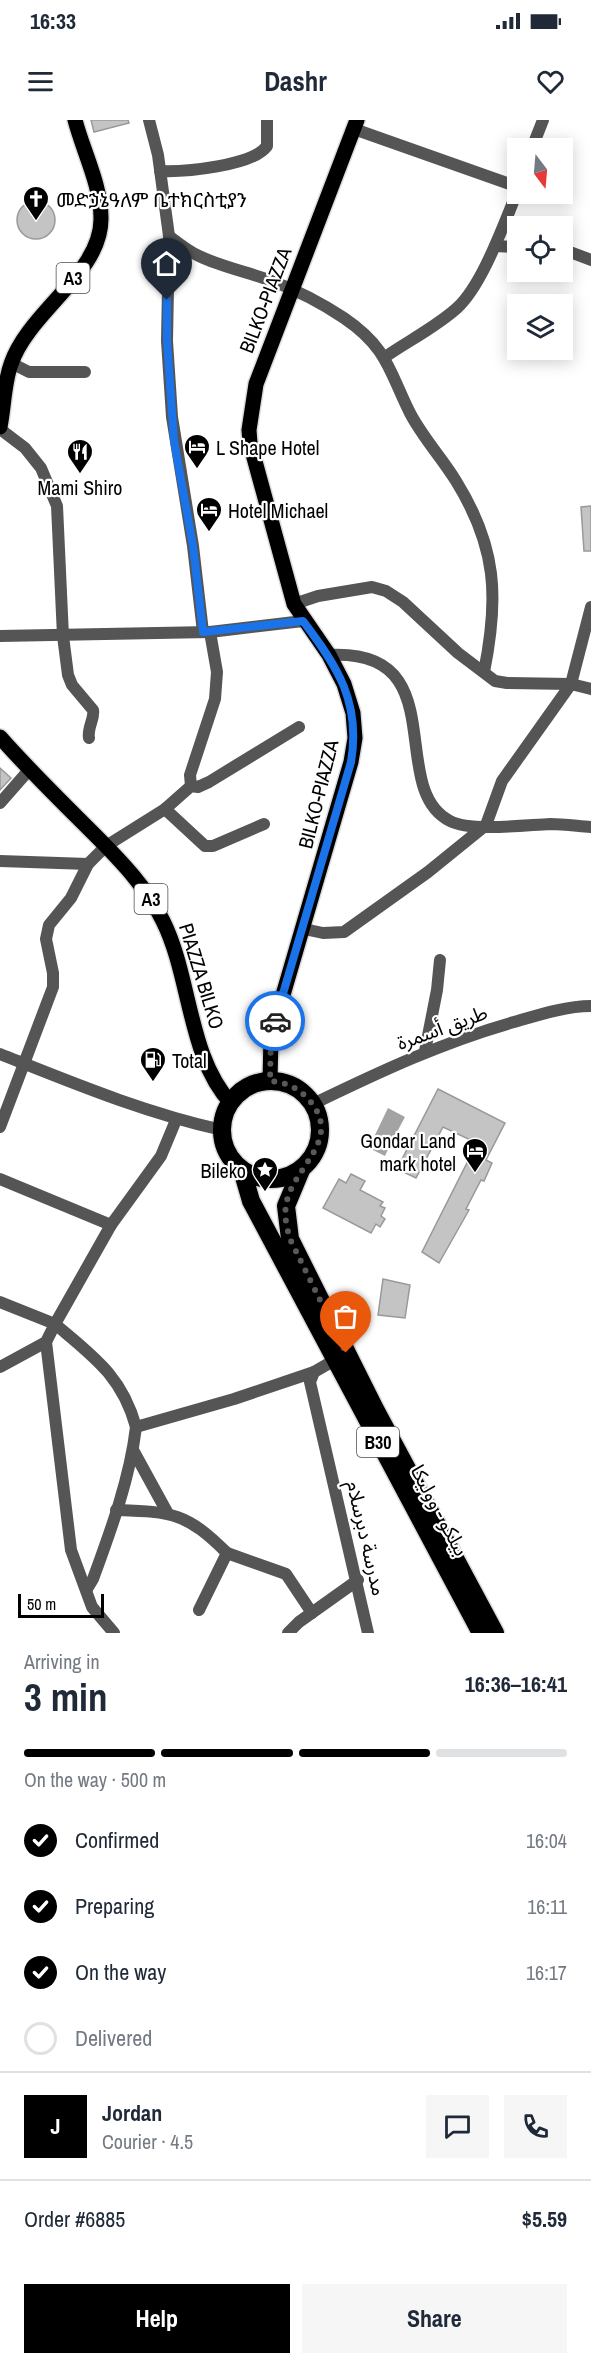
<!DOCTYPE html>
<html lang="en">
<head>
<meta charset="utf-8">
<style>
  :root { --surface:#fff; --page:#f6f6f7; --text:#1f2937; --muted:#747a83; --line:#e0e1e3; --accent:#000 }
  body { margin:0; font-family:"Archivo Narrow","Noto Sans Arabic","Noto Sans Ethiopic",sans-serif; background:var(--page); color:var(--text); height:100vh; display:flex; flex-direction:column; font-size:22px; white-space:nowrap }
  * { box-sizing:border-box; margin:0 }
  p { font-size:20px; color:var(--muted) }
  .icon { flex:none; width:33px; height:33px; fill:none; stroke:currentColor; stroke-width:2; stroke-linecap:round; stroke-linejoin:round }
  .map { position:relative; height:1513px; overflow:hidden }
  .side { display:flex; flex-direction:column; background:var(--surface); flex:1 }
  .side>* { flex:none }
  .needle { width:39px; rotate:164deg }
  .buttons { position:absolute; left:507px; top:18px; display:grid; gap:12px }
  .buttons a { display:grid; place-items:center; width:66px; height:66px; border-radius:0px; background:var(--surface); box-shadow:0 3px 15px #0003; font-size:30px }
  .scale { position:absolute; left:18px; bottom:15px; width:86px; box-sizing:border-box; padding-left:6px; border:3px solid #000; border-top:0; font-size:16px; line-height:21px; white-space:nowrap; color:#000; -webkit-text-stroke:4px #fff; paint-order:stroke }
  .pin { position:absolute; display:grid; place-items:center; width:51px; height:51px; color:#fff; margin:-62px -26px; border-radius:50% 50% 50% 0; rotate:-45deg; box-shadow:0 0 6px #0007 }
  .pin .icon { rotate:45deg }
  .courier { position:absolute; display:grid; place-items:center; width:60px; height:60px; margin:-30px; border:4px solid #1a73e8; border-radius:50%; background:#fff; color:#222; box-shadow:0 2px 8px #0007 }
  .head em { font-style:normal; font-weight:800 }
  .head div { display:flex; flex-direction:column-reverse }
  .head { display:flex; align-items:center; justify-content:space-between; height:102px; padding:0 24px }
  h1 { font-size:39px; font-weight:800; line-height:45px }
  .bar { display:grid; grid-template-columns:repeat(4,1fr); gap:9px 6px; align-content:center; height:72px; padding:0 24px }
  .bar i { height:8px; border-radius:4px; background:var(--line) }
  .bar .on { background:var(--accent) }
  .bar p { grid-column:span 4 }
  .line { display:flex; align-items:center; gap:15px; padding:0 24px; border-top:2px solid var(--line) }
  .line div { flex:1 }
  .round { display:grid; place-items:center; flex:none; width:63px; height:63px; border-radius:0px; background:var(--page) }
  ol { padding:0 24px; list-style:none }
  li { display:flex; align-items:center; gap:18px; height:66px }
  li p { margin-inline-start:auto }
  li .icon { padding:6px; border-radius:50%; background:var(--accent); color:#fff; stroke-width:4 }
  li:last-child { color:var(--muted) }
  li i { width:33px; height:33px; border:3px solid var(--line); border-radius:50% }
  .button { display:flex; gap:12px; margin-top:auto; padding:12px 24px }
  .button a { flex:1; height:69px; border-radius:0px; background:var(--accent); color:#fff; font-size:24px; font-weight:800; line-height:69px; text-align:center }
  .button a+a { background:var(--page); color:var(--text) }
  .status { display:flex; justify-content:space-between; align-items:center; height:42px; padding:0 30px; background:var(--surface); direction:ltr }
  .status svg { height:16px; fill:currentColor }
  header { display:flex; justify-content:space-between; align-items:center; height:78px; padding:0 24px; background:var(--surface); font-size:27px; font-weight:800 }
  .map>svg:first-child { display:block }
  .water { fill:#a3a3a3 }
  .building { fill:#c4c4c4; stroke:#999; stroke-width:1.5 }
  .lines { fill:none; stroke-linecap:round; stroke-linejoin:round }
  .major-casing { stroke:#dbdbdb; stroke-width:18 }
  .highway-casing { stroke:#dbdbdb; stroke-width:21 }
  .minor { stroke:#555; stroke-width:12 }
  .major { stroke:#000; stroke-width:15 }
  .highway { stroke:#000; stroke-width:18 }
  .done { stroke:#595959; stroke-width:6; stroke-dasharray:0 10.8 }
  .route { stroke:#1a73e8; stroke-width:8 }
  .labels { text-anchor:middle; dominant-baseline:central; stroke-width:4.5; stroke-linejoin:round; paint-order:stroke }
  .shield { fill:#fff; stroke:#4c4c4c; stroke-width:1.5 }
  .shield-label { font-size:18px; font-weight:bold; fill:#000 }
  .poi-label { font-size:20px; fill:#000; stroke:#fff; text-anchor:start }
  .street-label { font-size:20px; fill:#000; stroke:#fff }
</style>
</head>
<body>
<div class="status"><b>16:33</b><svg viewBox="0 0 49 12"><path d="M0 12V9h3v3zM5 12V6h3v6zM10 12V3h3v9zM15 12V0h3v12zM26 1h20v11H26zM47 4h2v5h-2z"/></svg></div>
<header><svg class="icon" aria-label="menu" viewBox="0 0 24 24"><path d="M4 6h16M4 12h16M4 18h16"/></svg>Dashr<svg class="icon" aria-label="heart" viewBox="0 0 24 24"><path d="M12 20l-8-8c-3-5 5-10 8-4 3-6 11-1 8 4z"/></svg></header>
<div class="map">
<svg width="591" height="1513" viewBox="0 0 591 1513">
  <rect width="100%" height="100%" fill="#fff"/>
  <g class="water">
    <polygon points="388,988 405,997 390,1025 374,1017"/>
    <polygon points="373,1019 389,1027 385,1036 369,1028"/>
  </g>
  <g class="building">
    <polygon points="91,0 128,0 129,3 94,12"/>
    <circle cx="36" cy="100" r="19"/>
    <polygon points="591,386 591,431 584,431 581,387"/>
    <polygon points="0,648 11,658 0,670"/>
    <polygon points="438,969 505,1003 486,1040 492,1043 484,1061 481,1060 466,1089 469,1090 439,1143 422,1132 477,1023 443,1007 416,1058 397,1049"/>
    <polygon points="351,1054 365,1061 360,1070 383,1082 380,1086 385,1088 381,1096 385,1099 380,1107 376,1104 371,1113 323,1088 339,1059 346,1063"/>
    <polygon points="383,1159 410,1165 405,1198 378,1195"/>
  </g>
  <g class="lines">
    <defs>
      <g id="major">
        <path d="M0,307C4,287 4,263 11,244C29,191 102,153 101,98C101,65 83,31 75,0"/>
        <path d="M0,617C30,651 63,683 95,715C121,741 147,768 163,801C191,857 188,937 231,983"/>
        <polyline points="270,961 271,916 351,642 355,618 353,593 344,564 329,535 294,484 250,323 249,310 256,264 357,0"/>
      </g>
      <g id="highway">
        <circle cx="271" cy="1010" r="49"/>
        <polyline points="242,1050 251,1081 481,1513"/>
        <polyline points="301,1050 286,1086 290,1119 375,1289 495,1513"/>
      </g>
    </defs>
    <use href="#major" class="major-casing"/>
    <use href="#highway" class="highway-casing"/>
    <g class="minor">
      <polyline points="149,0 158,35 169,116 167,221 172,297 193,426 203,512"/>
      <polyline points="354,9 518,67"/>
      <polyline points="532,28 543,0"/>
      <path d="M160,51C184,52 253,46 267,26V0"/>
      <path d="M169,116C178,123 188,131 199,136C222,147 248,152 272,161C296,170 323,184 344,198C388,228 389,251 410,293C423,318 442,338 456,361C497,427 499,478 484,552"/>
      <polyline points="495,126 518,127"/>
      <polyline points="562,129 591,140"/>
      <path d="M385,237C408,221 436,207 457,188C483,164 504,103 518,70"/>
      <polyline points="11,243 29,252 85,252"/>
      <path d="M0,309L25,328L41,348L57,386L63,516L68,555L72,565L93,590C95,598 87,608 89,618"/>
      <polyline points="294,484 318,476 372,467 386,471 403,482 458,533 495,561 507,563 571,564 591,569"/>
      <polyline points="0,516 210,512 303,501"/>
      <path d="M329,535C456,528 385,668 450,701C471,712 526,705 550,704C564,704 577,706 591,707"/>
      <polyline points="191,666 190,655 215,579 217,552 210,512"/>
      <polyline points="0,683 29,650"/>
      <polyline points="165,689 205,726 213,726 264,704"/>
      <polyline points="0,741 88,744"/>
      <polyline points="304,809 323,813 344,812 428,752 486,705 502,661 571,564 591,487"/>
      <polyline points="425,931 437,870 440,840"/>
      <path d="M0,934C73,963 145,993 222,1010"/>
      <path d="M313,984C379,952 443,922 514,902C538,895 566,886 591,886"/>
      <path d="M176,1000L161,1036L111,1105L55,1204C93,1236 122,1256 136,1307L234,1279L314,1252"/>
      <polyline points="0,1007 53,867 53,853 46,819 49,805 71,778 88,744 106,726 165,689 191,666 198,667 209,662 299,607"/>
      <polyline points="0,1059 111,1105"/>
      <polyline points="0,1182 55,1204 46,1222 0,1247"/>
      <polyline points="46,1222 71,1430 92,1487 114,1513"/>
      <polyline points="340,1237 314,1252 310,1262 368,1513"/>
      <polyline points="133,1330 167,1392"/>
      <path d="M116,1390C172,1392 186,1392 227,1433L199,1490"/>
      <polyline points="227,1433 286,1454 312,1493"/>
      <path d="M87,1469L93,1459C111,1410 130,1358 136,1307"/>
      <polyline points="288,1513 299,1502 358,1460"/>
    </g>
    <use href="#major" class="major"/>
    <use href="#highway" class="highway"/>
  </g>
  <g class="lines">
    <path class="done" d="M275,901L271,915L270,961C286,962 299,968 310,981C344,1021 290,1049 286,1086C284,1097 287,1108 290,1119L346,1233"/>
    <path class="route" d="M167,180V221L174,321L193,426L203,512L303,501C338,547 361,583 351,642L275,901"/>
  </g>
  <defs>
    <symbol id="church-pin" viewBox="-11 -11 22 30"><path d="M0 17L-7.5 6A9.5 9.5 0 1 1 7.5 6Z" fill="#000" stroke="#fff"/><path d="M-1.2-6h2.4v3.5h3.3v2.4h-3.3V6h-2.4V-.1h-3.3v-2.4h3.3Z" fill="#fff"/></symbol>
    <symbol id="hotel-pin" viewBox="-11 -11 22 30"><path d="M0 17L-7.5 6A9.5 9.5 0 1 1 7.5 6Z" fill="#000" stroke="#fff"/><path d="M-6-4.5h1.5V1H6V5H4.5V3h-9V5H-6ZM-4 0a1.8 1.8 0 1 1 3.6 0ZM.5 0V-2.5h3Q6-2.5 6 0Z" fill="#fff"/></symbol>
    <symbol id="restaurant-pin" viewBox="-11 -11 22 30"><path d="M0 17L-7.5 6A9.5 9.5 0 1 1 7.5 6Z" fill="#000" stroke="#fff"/><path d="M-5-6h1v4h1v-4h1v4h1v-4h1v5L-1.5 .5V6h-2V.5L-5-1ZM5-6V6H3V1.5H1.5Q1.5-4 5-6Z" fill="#fff"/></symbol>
    <symbol id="fuel-pin" viewBox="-11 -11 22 30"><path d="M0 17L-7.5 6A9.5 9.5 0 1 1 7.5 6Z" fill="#000" stroke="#fff"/><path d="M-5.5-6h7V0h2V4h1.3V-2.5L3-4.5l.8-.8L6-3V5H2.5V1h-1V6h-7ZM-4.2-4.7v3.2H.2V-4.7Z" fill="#fff"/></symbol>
    <symbol id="sight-pin" viewBox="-11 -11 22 30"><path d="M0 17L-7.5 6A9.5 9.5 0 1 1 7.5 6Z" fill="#000" stroke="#fff"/><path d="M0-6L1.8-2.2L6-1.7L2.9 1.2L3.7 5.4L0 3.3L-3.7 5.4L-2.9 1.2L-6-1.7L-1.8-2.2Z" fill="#fff"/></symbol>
  </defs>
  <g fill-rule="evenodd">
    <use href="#church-pin" x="21" y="64" width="30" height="40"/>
    <use href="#hotel-pin" x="182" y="312" width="30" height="40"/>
    <use href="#restaurant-pin" x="65" y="317" width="30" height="40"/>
    <use href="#hotel-pin" x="194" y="375" width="30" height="40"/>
    <use href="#fuel-pin" x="138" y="925" width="30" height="40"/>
    <use href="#hotel-pin" x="460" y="1016" width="30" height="40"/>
    <use href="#sight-pin" x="250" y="1035" width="30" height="40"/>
  </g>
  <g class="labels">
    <g class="shield">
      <rect x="56.5" y="143" width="33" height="30" rx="4.5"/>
      <rect x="134.5" y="764" width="33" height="30" rx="4.5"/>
      <rect x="357" y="1307" width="42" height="30" rx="4.5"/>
    </g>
    <g class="shield-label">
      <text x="73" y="158">A3</text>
      <text x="151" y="779">A3</text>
      <text x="378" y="1322">B30</text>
    </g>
    <g class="poi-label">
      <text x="56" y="79">መድኃኔዓለም ቤተክርስቲያን</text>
      <text x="216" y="327">L Shape Hotel</text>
      <text x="80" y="367" text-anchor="middle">Mami Shiro</text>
      <text x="228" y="390">Hotel Michael</text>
      <text x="172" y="940">Total</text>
      <text x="456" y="1020" text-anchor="end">Gondar Land<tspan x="456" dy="23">mark hotel</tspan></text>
      <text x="246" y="1050" text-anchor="end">Bileko</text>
    </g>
    <g class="street-label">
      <text transform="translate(265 180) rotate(-69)">BILKO-PIAZZA</text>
      <text transform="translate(318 674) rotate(-76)">BILKO-PIAZZA</text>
      <text transform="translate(202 856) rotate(73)">PIAZZA BILKO</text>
      <text transform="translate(442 907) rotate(-20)">طريق أسمرة</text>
      <text transform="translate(440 1390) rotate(62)">بيلكو - ووليكا</text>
      <text transform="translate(367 1418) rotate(77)">مدرسة دبرسلام</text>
    </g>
  </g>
</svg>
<div class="buttons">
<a><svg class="needle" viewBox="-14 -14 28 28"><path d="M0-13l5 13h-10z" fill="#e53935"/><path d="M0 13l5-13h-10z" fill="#747a83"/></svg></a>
<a><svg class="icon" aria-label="locate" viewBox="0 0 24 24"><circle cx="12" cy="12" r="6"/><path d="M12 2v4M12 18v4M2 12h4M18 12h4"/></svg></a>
<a><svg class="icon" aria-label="layers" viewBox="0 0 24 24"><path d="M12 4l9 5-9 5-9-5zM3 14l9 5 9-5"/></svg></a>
</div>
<div class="scale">50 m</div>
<div class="pin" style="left:346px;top:1233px;background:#ea580c"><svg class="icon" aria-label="bag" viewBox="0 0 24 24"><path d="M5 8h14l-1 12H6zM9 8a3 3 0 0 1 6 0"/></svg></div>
<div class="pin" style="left:167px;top:180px;background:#1f2937"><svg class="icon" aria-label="home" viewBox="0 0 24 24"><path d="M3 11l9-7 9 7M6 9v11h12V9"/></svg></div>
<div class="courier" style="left:275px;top:901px"><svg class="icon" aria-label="car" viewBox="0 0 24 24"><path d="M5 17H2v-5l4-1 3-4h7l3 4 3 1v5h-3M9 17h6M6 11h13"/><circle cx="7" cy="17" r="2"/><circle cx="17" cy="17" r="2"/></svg></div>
</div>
<section class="side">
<div class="head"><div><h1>3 min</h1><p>Arriving in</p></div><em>16:36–16:41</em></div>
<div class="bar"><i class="on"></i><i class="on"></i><i class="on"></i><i></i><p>On the way · 500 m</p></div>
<ol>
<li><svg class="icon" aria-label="check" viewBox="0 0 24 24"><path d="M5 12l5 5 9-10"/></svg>Confirmed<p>16:04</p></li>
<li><svg class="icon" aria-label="check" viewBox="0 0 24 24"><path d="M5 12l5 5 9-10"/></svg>Preparing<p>16:11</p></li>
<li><svg class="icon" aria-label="check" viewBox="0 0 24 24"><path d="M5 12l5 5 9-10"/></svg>On the way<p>16:17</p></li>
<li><i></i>Delivered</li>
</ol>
<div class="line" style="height:108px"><b class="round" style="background:var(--accent);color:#fff">J</b><div><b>Jordan</b><p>Courier · 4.5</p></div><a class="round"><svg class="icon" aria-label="chat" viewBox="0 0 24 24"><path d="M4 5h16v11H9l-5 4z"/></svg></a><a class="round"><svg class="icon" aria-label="phone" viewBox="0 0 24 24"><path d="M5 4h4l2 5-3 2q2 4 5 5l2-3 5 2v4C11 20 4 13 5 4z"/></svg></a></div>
<div class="line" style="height:78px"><div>Order #6885</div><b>$5.59</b></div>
<div class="button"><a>Help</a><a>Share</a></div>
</section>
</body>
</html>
